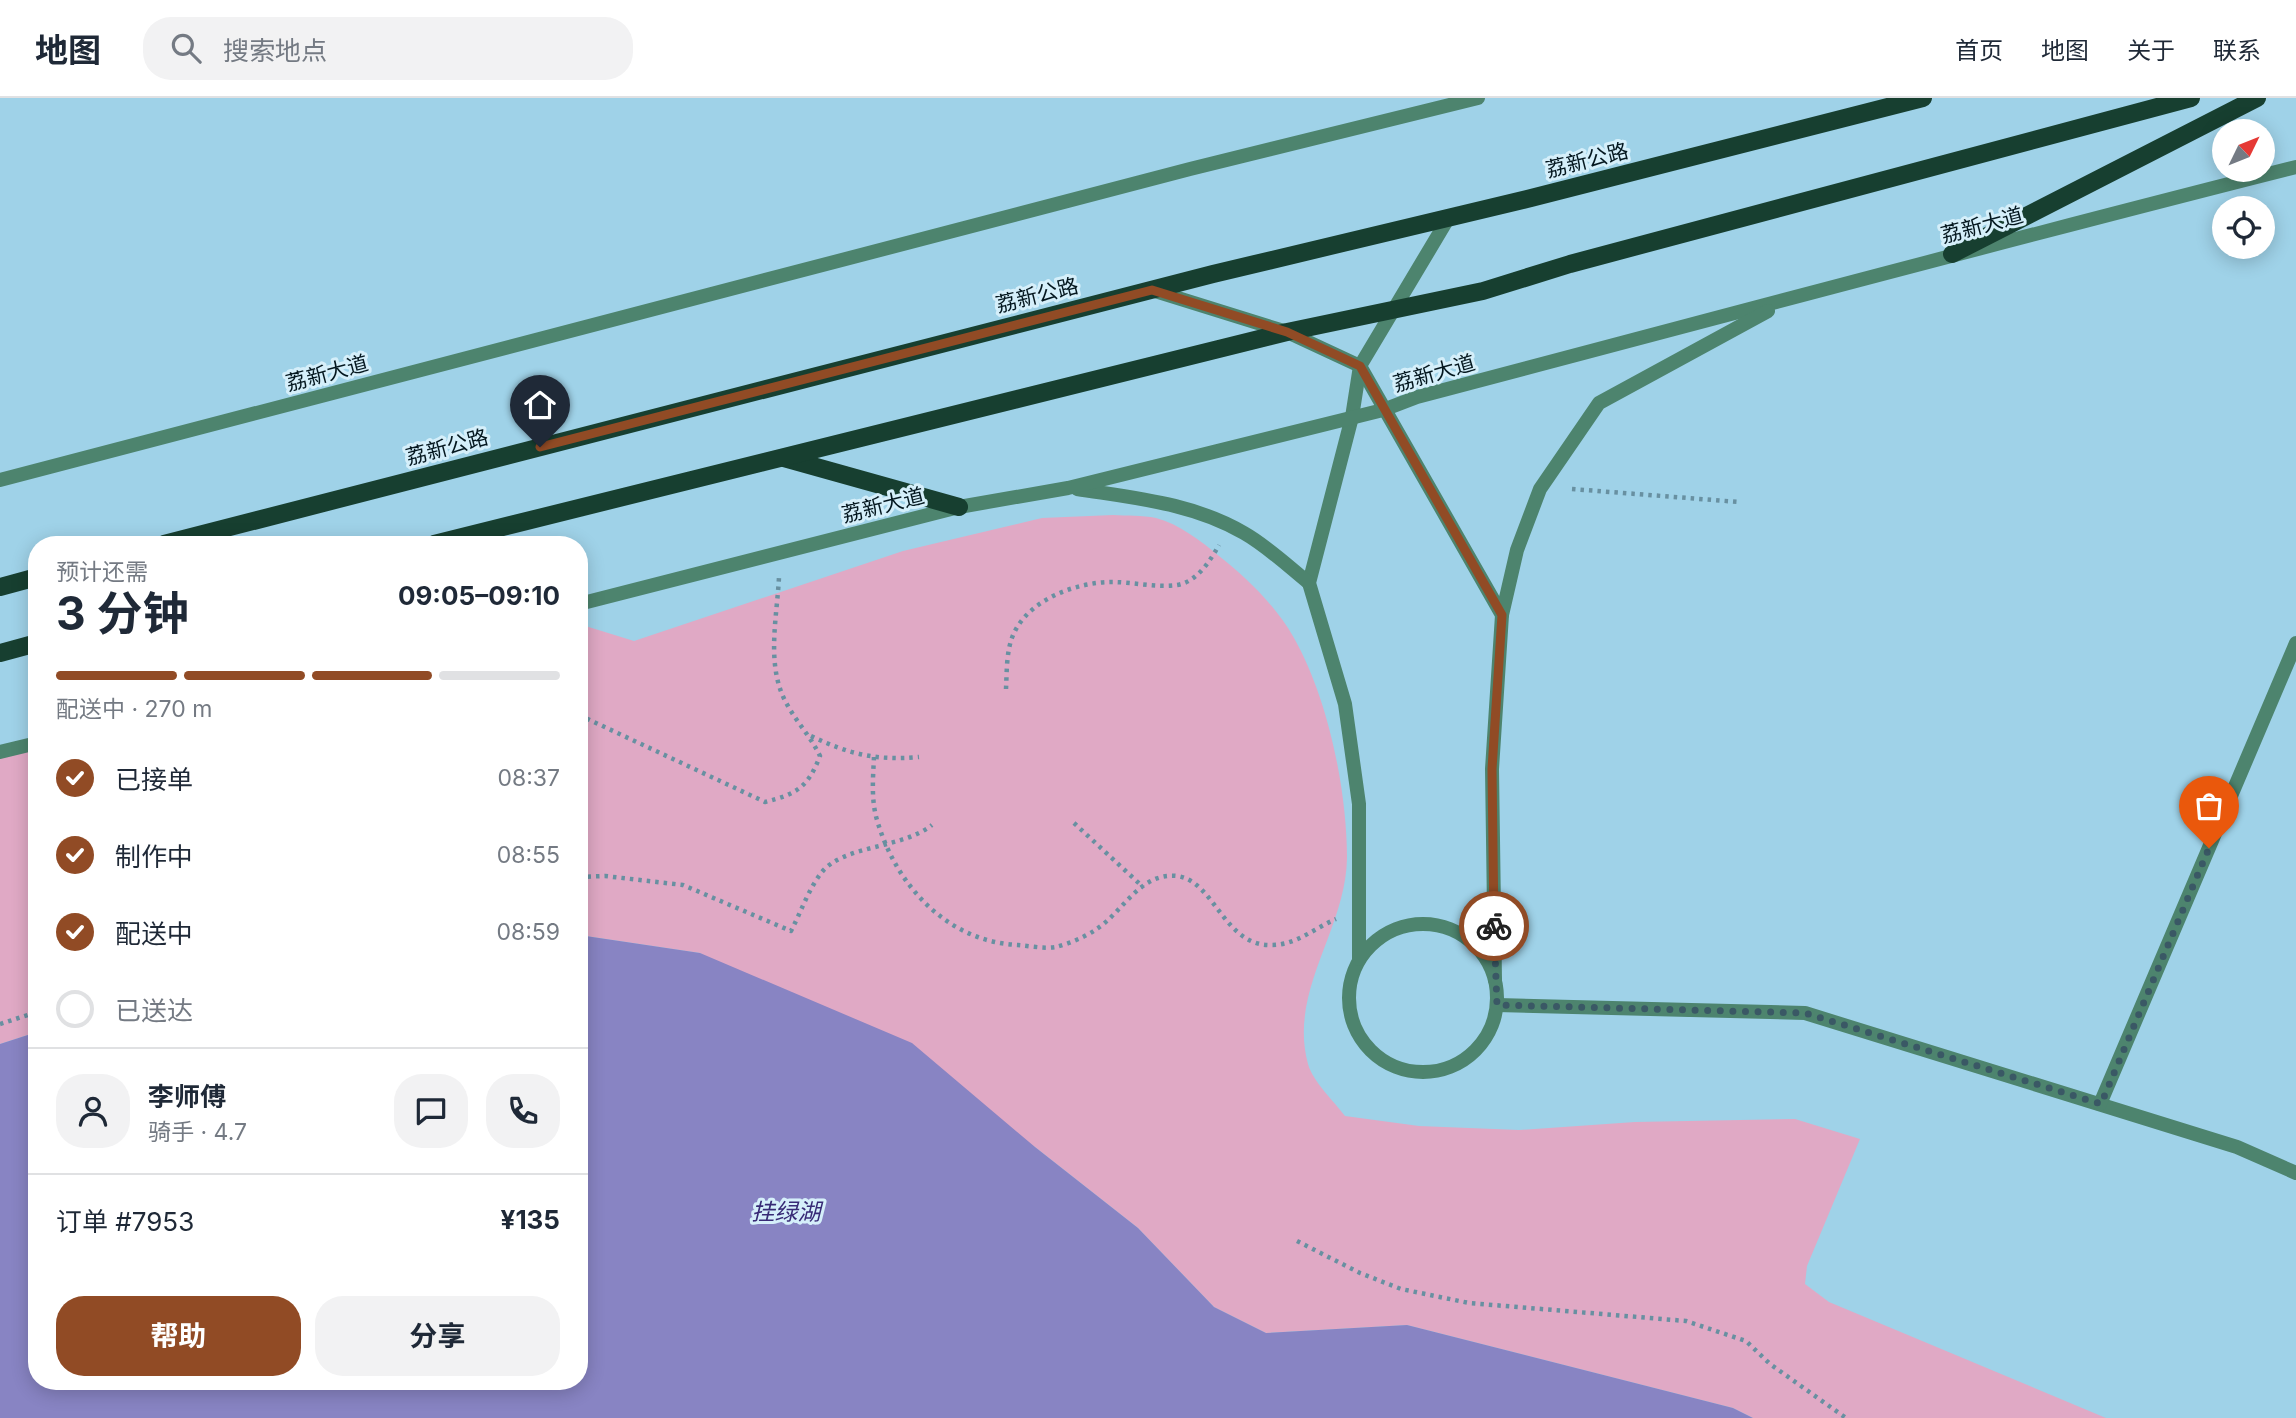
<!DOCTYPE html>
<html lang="zh">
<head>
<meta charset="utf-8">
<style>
  :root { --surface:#fff; --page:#f2f2f3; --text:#1f2937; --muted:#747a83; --line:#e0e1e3; --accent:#914b25 }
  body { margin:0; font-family:Inter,"Noto Sans SC",sans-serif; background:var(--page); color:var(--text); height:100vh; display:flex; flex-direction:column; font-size:26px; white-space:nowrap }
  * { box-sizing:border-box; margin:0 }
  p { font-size:23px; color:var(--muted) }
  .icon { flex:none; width:38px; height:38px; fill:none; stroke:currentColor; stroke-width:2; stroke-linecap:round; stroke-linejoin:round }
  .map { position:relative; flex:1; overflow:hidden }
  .side { position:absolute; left:28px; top:438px; width:560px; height:854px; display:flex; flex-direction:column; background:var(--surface); border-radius:28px; box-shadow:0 4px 18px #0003 }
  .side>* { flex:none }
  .needle { width:46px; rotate:47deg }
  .fabs { position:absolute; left:2212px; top:21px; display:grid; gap:14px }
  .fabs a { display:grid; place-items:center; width:63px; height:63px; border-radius:50%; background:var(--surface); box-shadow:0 4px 18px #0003; font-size:35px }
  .pin { position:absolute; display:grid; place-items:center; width:60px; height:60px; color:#fff; margin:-72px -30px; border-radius:50% 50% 50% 0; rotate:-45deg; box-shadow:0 0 7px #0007 }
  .pin .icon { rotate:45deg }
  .courier { position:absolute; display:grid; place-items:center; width:70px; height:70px; margin:-35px; border:5px solid #914b25; border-radius:50%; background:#fff; color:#222; box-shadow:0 2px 9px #0007 }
  .head em { font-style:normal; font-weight:700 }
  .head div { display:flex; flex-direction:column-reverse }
  .head { display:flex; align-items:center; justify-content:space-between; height:119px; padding:0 28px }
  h1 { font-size:46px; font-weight:700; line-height:52px }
  .bar { display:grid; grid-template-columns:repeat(4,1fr); gap:10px 7px; align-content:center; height:84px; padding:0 28px }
  .bar i { height:9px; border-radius:5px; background:var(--line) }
  .bar .selected { background:var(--accent) }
  .bar p { grid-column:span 4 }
  .line { display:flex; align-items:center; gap:18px; padding:0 28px; border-top:2px solid var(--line) }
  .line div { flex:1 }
  .round { display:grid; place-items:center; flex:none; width:74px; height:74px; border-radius:28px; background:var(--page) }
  ol { padding:0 28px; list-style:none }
  li { display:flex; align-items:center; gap:21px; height:77px }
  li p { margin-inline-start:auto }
  li .icon { padding:7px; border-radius:50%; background:var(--accent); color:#fff; stroke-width:4 }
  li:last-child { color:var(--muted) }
  li i { width:38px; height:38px; border:4px solid var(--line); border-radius:50% }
  .action { display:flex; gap:14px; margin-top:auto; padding:14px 28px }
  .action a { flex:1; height:80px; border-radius:28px; background:var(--accent); color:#fff; font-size:28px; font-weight:700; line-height:80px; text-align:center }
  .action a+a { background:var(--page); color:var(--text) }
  header { display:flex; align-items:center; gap:42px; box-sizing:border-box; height:98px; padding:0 35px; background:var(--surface); border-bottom:2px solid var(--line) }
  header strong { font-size:33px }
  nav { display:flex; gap:38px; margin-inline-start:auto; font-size:24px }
  .search { width:490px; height:63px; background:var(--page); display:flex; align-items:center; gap:18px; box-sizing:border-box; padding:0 24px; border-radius:28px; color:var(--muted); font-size:26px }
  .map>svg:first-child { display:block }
  .green { fill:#e0a9c5 }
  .water { fill:#8884c3 }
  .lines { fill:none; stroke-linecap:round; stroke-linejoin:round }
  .path { stroke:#6890a1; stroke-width:4.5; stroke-dasharray:3.5 5; stroke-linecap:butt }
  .service { stroke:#4d846e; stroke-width:14 }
  .minor { stroke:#4d846e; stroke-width:14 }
  .tertiary { stroke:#4d846e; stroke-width:14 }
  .primary { stroke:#173f30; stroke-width:18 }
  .done { stroke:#3a5865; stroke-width:7; stroke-dasharray:0 12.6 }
  .route { stroke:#914b25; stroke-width:9 }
  .labels { text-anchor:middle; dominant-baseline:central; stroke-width:6; stroke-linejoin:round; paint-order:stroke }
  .street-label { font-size:21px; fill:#04171f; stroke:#d5effa }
  .water-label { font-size:23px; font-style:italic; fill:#372a75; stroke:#d5effa }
</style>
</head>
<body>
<header>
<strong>地图</strong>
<div class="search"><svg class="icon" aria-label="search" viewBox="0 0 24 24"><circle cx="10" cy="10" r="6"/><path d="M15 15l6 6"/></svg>搜索地点</div>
<nav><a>首页</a><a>地图</a><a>关于</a><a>联系</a></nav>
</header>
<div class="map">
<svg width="2296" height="1320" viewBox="0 0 2296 1320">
  <rect width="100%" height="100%" fill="#9fd2e8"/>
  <g class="green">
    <path d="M1113,417C1127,418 1142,417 1156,420C1179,426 1201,443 1219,458C1247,480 1276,508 1294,540C1328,600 1347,692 1347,760C1346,832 1288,893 1308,966C1313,984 1334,1003 1345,1018L1419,1028L1519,1032L1635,1024L1795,1021L1860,1041L1807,1168L1805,1186L1829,1204L2106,1320H1753L1733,1310L1407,1227L1266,1235L1214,1209L1138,1130L1035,1049L700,855L579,837V526L634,543L903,453L1042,420Z"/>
    <polygon points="37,645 37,934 0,946 0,655"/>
  </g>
  <polygon class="water" points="579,837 700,855 912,945 1035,1049 1138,1130 1214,1209 1266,1235 1407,1227 1733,1310 1753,1320 0,1320 0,946 37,934 37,1283 579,1283"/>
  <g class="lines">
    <g class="path">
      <polyline points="1572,391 1739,404"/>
      <path d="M1006,591C1007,572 1006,550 1015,533C1032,500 1078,484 1112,484C1133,484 1157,490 1177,487C1197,484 1210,463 1219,447"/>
      <path d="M579,617L765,704C797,696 808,689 820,658C811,639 798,626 788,608C765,570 777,521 779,479"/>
      <path d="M811,638C849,656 876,663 919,659"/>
      <path d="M874,659C873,680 871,702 877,722C896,788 948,844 1018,847C1030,848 1045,851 1056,849C1068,846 1085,839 1095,832C1122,816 1139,774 1177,778C1215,783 1224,849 1272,847C1296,847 1315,830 1336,821"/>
      <polyline points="1074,725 1143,789"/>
      <path d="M579,779L605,778L683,787L791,833C801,814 809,790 822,774C844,747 901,751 932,727"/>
      <polyline points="0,926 37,914"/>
      <polyline points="1297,1143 1360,1175 1401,1191 1469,1205 1686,1223 1746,1243 1770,1266 1846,1320"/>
    </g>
    <g class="service">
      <polyline points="1497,907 1805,915 2237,1049 2296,1075"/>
      <polyline points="2100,1006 2296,545"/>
    </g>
    <g class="minor">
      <polyline points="1152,192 1287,234 1360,268 1502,517 1492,671 1495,882"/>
      <circle cx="1423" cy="900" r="74"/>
      <polyline points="1359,861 1359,706 1345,606 1309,485 1352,319 1360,268 1449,119"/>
    </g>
    <g class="tertiary">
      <polyline points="0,382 1190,71 1478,0"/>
      <path d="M1077,391C1134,400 1193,405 1244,435C1267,448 1288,468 1309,485"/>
      <path d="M579,506L959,409L1068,390L1383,312L1417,299C1710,222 2002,143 2296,69"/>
      <polyline points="1502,517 1517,452 1540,391 1599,305 1768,213"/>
      <polyline points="0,654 37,645"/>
    </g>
    <g class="primary">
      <polyline points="1952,156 2257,0"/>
      <polyline points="784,360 959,409"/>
      <polyline points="164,446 1213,176 1531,100 1923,0"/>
      <polyline points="434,446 1287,234 1483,193 1570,166 2191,0"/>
      <polyline points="0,489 37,479"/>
      <polyline points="0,555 37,545"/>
    </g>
  </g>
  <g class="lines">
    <polyline class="done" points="1494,828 1497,907 1805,915 2101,1006 2209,750"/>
    <polyline class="route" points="540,349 1152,192 1287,234 1360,268 1502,517 1492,671 1494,828"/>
  </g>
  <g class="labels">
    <g class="street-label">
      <text transform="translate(1587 62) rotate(-14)">荔新公路</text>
      <text transform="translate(1982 127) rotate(-15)">荔新大道</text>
      <text transform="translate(1037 197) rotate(-14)">荔新公路</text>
      <text transform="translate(327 275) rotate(-15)">荔新大道</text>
      <text transform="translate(1434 275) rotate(-16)">荔新大道</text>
      <text transform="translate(447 349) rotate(-15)">荔新公路</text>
      <text transform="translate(883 407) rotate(-14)">荔新大道</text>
    </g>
    <g class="water-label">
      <text x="786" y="1114">挂绿湖</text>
    </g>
  </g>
</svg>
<div class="fabs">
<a><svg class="needle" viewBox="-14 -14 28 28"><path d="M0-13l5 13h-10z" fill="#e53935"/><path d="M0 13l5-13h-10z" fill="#747a83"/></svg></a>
<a><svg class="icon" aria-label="locate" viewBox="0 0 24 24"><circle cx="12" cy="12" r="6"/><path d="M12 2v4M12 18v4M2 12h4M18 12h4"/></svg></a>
</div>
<div class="pin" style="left:2209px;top:750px;background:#ea580c"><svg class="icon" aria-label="bag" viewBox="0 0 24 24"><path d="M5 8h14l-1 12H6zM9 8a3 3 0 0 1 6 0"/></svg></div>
<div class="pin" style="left:540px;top:349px;background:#1f2937"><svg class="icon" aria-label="home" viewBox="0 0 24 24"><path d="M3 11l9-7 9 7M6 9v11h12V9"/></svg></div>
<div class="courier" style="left:1494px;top:828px"><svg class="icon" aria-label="bike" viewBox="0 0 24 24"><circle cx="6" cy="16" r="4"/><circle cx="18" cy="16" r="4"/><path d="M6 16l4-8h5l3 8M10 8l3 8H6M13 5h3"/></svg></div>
<section class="side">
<div class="head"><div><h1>3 分钟</h1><p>预计还需</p></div><em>09:05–09:10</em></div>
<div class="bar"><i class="selected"></i><i class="selected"></i><i class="selected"></i><i></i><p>配送中 · 270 m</p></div>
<ol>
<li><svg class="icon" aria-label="check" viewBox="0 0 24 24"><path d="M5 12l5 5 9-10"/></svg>已接单<p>08:37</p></li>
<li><svg class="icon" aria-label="check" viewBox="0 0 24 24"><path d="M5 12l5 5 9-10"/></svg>制作中<p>08:55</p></li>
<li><svg class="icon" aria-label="check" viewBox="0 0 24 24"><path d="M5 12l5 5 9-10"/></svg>配送中<p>08:59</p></li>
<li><i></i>已送达</li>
</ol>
<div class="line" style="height:126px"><a class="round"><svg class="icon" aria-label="person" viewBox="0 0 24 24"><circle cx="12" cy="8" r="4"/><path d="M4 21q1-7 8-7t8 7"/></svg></a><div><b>李师傅</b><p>骑手 · 4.7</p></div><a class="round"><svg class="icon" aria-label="chat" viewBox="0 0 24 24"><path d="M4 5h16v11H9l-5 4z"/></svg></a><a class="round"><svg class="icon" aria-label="phone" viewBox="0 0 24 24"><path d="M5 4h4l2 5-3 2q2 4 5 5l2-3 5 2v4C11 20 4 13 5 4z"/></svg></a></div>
<div class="line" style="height:91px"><div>订单 #7953</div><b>¥135</b></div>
<div class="action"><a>帮助</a><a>分享</a></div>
</section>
</div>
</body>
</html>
